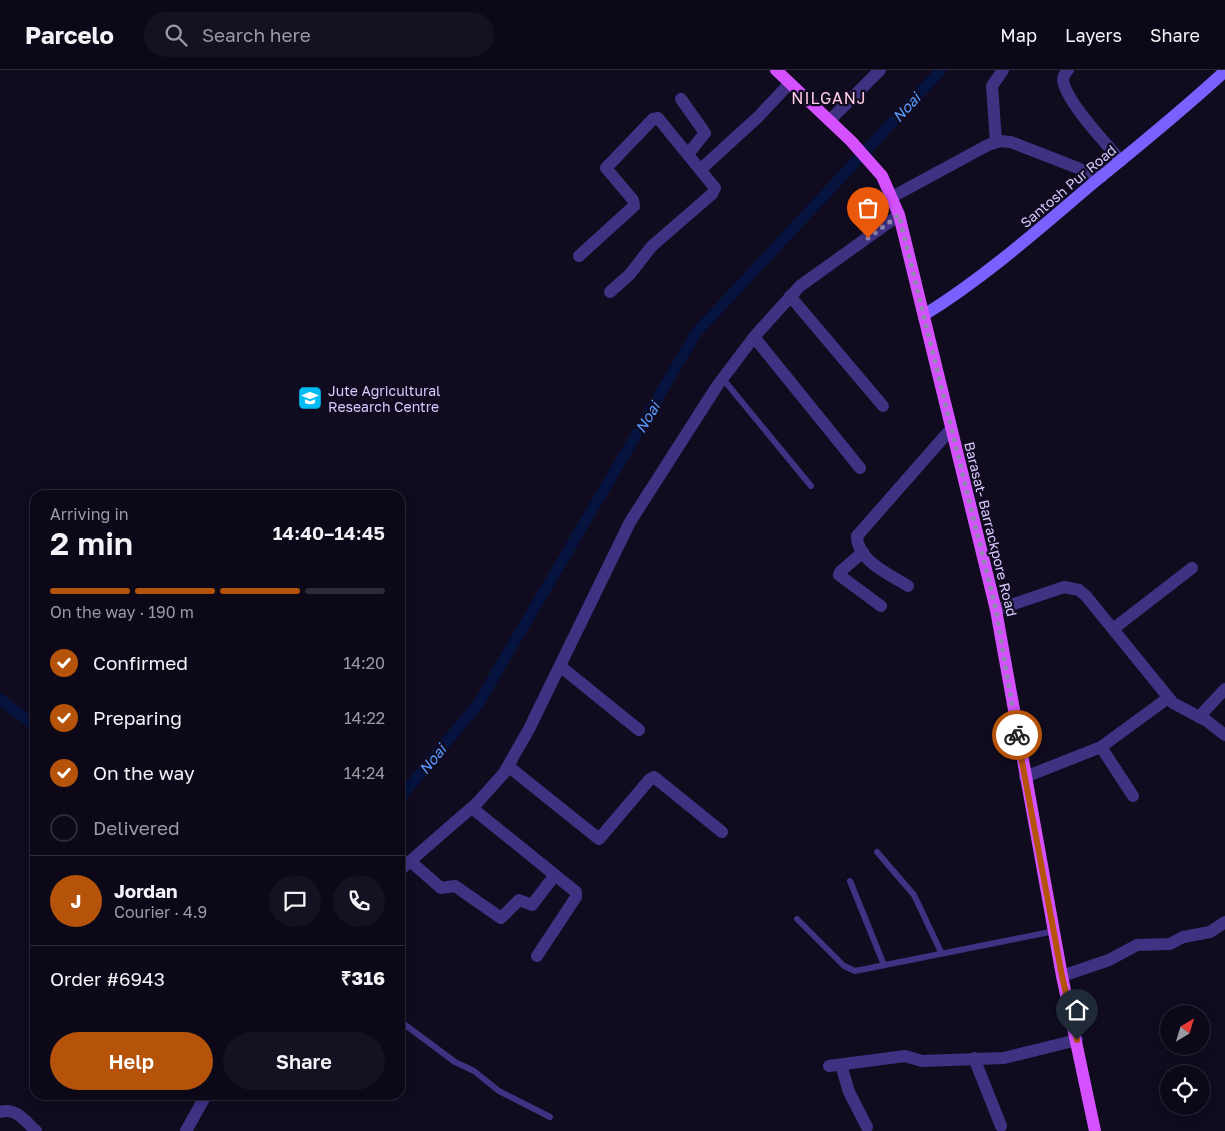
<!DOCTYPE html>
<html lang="en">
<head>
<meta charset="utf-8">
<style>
  :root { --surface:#0d0818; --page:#161121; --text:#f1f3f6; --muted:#9a9aa2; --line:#2d2937; --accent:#b45309 }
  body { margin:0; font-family:"Golos Text",sans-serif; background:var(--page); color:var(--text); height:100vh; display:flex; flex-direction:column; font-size:19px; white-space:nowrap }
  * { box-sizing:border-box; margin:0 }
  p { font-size:16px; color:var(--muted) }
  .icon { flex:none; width:28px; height:28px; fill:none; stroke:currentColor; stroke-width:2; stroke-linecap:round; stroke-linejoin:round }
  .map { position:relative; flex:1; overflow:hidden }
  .sheet { position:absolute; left:30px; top:420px; width:375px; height:610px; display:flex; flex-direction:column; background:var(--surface); border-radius:15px; box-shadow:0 2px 12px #0003,0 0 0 1px var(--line) }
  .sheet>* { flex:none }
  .needle { width:32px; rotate:38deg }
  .fabs { position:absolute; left:1160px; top:935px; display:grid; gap:10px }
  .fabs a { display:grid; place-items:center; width:50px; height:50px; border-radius:50%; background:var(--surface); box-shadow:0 2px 12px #0003,0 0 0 1px var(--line); font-size:25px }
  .pin { position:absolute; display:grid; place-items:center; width:42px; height:42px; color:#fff; margin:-51px -21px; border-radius:50% 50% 50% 0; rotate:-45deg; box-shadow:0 0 5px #0007 }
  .pin .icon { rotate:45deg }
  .courier { position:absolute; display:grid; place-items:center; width:50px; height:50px; margin:-25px; border:4px solid #b45309; border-radius:50%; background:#fff; color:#222; box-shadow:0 1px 6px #0007 }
  .head em { font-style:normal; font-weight:600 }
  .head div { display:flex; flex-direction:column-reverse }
  .head { display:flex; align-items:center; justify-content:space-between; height:85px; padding:0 20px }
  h1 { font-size:32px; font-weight:600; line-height:38px }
  .bar { display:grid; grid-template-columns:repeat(4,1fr); gap:8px 5px; align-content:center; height:60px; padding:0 20px }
  .bar i { height:6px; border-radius:4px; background:var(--line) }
  .bar .selected { background:var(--accent) }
  .bar p { grid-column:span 4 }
  .line { display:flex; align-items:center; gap:12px; padding:0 20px; border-top:1px solid var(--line) }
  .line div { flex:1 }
  .round { display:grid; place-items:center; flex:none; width:52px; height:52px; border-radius:26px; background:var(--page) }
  ol { padding:0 20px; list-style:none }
  li { display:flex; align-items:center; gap:15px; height:55px }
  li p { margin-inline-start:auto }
  li .icon { padding:5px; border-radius:50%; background:var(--accent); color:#fff; stroke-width:4 }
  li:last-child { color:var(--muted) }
  li i { width:28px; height:28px; border:2px solid var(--line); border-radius:50% }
  .primary-button { display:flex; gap:10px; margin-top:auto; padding:10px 20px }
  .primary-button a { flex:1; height:58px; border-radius:30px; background:var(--accent); color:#fff; font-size:20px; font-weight:600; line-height:58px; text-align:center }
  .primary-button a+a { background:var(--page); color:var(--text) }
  header { display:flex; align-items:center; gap:30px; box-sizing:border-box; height:70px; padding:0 25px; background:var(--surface); border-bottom:1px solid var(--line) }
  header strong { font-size:24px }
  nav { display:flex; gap:28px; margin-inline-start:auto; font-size:18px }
  .search { width:350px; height:45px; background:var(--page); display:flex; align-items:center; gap:12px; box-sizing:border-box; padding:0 18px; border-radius:28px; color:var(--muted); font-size:19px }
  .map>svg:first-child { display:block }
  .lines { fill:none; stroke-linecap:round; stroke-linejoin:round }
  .canal { stroke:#05133e; stroke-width:11 }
  .lane { stroke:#403283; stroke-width:6 }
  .street { stroke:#403283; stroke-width:12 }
  .secondary { stroke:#7a61ff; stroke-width:12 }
  .primary { stroke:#d551ff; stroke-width:12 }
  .done { stroke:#9287b1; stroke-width:5; stroke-dasharray:0 9 }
  .route { stroke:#b45309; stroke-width:6 }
  .labels { text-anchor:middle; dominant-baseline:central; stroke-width:4.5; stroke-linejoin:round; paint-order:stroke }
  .street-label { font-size:14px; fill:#d7caff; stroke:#110b20 }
  .poi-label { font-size:14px; fill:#d7caff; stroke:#110b20; text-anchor:start }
  .water-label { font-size:15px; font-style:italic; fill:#589cff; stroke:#110b20 }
  .quarter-label { font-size:16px; letter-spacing:1px; fill:#ffcce6; stroke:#110b20 }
</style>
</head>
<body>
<header>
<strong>Parcelo</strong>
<div class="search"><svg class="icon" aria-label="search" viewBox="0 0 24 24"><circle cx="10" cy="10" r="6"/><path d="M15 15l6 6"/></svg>Search here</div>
<nav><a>Map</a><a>Layers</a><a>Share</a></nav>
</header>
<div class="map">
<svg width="1225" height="1061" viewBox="0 0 1225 1061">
  <rect width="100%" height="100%" fill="#110b20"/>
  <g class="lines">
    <g class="canal">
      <polyline points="0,629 35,656"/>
      <polyline points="400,728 478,634 696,263 941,0"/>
    </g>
    <g class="lane">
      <polyline points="723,309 811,416"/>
      <polyline points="877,782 914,825 941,882"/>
      <polyline points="850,811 884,895"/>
      <polyline points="797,849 844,896 855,901 1055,861"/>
      <polyline points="400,951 455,992 474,1001 499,1021 550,1047"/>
    </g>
    <g class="street">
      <path d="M1068,0C1065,3 1063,6 1063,10C1066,32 1106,73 1121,91"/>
      <polyline points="681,29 705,63 688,84"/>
      <polyline points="830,50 880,0"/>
      <polyline points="996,72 992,16 1003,0"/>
      <polyline points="701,99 758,47 790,13"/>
      <polyline points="892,127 988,75 1000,71 1011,72 1101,107"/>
      <polyline points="579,186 634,136 633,130 606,98 653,49 658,48 715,118 712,124 652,176 630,204 610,222"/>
      <polyline points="790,226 883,336"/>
      <polyline points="754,267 860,398"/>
      <polyline points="863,482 840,502 839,505 881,536"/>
      <path d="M908,516C891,505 857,491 857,466L951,359"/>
      <polyline points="996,540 1064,517 1079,520 1086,526 1173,633 1207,651 1225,665"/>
      <polyline points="1113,559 1192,498"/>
      <polyline points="560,596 639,660"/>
      <polyline points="1199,647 1225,619"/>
      <polyline points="1101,677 1133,726"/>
      <polyline points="508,696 599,769 650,709 654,707 722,762"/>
      <polyline points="1025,707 1101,677 1168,628"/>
      <polyline points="472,738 576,822 576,827 537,886"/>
      <polyline points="410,791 441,818 455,816 501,848 519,830 532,835 555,805"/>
      <polyline points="400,800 477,733 504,703 529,659 630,452 717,316 754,267 800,216 899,145"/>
      <polyline points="1062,906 1109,890 1137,875 1170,874 1183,867 1210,862 1225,852"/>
      <polyline points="974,988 1001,1056"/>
      <polyline points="841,995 849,1022 867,1057"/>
      <polyline points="829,996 905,986 922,991 1004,988 1077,970"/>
      <path d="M0,1042C16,1037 25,1051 36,1061"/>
      <polyline points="186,1061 206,1025"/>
    </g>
    <path class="secondary" d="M924,245C985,207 1038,160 1092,114C1137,77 1182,41 1225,1"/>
    <polyline class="primary" points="776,0 851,71 882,106 899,145 996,540 1062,906 1095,1061"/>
  </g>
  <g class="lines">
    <polyline class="done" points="868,168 899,145 996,540 1017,665"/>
    <polyline class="route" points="1017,665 1062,906 1077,970"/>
  </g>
  <defs>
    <symbol id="university-square" viewBox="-11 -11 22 22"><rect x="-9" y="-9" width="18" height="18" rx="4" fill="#00bcf5" stroke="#110b20"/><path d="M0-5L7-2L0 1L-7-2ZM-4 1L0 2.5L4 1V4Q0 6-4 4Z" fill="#fff"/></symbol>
  </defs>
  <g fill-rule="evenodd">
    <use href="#university-square" x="296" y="314" width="28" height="28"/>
  </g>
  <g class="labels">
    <g class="street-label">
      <text transform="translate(1068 116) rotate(-40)">Santosh Pur Road</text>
      <text transform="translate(991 459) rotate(76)">Barasat- Barrackpore Road</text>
    </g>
    <g class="poi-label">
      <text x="328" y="320">Jute Agricultural<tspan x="328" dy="16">Research Centre</tspan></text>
    </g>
    <g class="water-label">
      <text transform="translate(906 37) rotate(-47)">Noai</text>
      <text transform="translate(647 347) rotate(-59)">Noai</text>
      <text transform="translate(432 689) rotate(-51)">Noai</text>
    </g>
    <g class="quarter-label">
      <text x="829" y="28">NILGANJ</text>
    </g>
  </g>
</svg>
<div class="fabs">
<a><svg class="needle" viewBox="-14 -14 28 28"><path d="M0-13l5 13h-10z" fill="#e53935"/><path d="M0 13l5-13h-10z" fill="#9a9aa2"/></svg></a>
<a><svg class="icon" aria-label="locate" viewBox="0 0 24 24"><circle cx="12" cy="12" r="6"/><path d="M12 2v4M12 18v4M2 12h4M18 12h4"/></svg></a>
</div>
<div class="pin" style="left:868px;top:168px;background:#ea580c"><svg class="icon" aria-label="bag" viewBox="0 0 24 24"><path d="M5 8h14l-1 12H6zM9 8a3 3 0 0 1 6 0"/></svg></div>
<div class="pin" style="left:1077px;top:970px;background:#1f2937"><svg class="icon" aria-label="home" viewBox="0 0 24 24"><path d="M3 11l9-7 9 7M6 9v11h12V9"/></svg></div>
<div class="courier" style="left:1017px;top:665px"><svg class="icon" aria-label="bike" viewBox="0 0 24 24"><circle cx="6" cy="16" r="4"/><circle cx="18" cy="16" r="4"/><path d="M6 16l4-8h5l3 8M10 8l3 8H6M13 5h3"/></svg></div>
<section class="sheet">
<div class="head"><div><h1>2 min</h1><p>Arriving in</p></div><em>14:40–14:45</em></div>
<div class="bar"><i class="selected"></i><i class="selected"></i><i class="selected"></i><i></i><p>On the way · 190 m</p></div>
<ol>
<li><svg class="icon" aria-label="check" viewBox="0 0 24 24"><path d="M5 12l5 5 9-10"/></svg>Confirmed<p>14:20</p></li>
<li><svg class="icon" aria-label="check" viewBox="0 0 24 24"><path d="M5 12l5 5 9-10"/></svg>Preparing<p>14:22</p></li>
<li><svg class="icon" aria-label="check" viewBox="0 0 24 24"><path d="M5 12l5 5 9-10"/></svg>On the way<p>14:24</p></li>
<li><i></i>Delivered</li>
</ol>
<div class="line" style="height:90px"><b class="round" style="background:var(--accent);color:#fff">J</b><div><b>Jordan</b><p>Courier · 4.9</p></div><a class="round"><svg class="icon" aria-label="chat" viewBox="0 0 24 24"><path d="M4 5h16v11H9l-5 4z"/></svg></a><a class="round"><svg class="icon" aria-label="phone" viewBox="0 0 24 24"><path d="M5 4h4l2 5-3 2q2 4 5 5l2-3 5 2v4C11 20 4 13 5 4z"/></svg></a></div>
<div class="line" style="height:65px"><div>Order #6943</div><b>₹316</b></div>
<div class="primary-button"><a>Help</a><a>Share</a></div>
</section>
</div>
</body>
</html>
